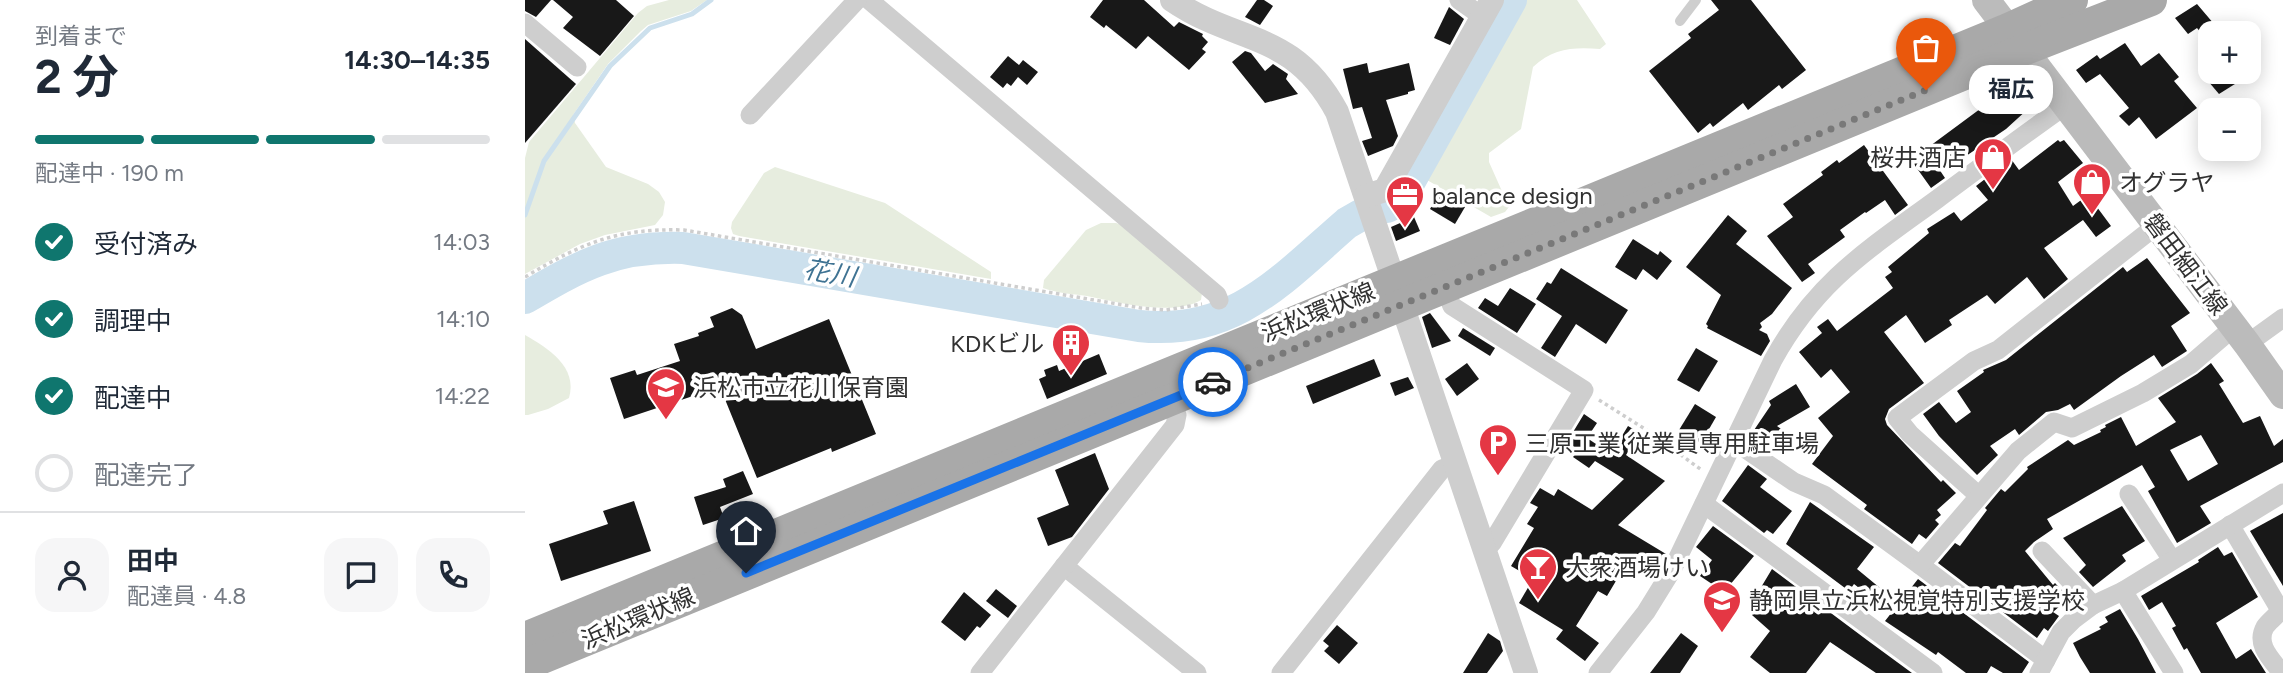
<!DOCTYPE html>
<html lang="ja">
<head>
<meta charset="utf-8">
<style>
  :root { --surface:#fff; --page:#f6f6f7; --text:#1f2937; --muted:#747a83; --line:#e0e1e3; --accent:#0f766e }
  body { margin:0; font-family:Figtree,"Noto Sans JP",sans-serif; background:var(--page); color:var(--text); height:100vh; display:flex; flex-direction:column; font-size:26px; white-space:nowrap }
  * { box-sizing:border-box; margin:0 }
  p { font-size:23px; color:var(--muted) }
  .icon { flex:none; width:38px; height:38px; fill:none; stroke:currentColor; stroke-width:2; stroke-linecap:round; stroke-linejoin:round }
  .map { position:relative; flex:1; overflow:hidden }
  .details { display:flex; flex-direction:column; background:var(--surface); width:525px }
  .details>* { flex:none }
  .fabs { position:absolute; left:1673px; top:21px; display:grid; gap:14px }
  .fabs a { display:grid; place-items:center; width:63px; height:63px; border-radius:14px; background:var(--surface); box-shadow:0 4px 18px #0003; font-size:35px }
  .pin { position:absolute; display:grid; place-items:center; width:60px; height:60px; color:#fff; margin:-72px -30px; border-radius:50% 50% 50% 0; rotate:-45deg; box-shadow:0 0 7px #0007 }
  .pin .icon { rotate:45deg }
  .courier { position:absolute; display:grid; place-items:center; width:70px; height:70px; margin:-35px; border:5px solid #1a73e8; border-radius:50%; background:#fff; color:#222; box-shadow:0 2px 9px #0007 }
  .bubble { position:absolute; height:49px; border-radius:21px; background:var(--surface); box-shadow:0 4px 18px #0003; font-size:23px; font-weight:700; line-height:49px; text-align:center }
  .overview em { font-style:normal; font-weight:700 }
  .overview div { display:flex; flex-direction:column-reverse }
  .overview { display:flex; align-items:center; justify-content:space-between; height:119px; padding:0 35px }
  h1 { font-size:46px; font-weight:700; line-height:52px }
  .bar { display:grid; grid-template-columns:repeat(4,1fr); gap:10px 7px; align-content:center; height:84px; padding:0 35px }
  .bar i { height:9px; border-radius:5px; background:var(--line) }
  .bar .current { background:var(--accent) }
  .bar p { grid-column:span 4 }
  .line { display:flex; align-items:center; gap:18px; padding:0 35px; border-top:2px solid var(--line) }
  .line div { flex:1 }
  .round { display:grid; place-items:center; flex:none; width:74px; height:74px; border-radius:21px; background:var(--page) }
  ol { padding:0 35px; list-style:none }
  li { display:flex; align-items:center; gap:21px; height:77px }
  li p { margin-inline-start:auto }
  li .icon { padding:7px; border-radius:50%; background:var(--accent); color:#fff; stroke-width:4 }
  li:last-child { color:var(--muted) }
  li i { width:38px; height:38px; border:4px solid var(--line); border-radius:50% }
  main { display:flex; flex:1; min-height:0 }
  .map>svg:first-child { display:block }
  .green { fill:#e7eddf }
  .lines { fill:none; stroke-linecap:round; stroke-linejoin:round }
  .stream { stroke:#cce0ed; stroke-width:5 }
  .river { stroke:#cce0ed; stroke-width:32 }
  .building { fill:#181818; fill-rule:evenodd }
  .path { stroke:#cecece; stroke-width:3.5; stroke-dasharray:3.5 3.5; stroke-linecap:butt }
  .service { stroke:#cecece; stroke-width:10 }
  .minor { stroke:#cecece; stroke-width:19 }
  .tertiary { stroke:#cecece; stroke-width:24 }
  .secondary { stroke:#bbb; stroke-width:28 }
  .primary { stroke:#a9a9a9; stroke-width:32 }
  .done { stroke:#797979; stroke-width:7; stroke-dasharray:0 12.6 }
  .route { stroke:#1a73e8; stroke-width:9 }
  .labels { text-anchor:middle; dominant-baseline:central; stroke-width:7; stroke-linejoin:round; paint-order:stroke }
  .poi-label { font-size:24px; fill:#313131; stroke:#fff; text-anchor:start }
  .street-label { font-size:24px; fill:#313131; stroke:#fff }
  .water-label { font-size:26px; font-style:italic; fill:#3f7393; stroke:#fff }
</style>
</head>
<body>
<main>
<section class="details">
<div class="overview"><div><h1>2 分</h1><p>到着まで</p></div><em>14:30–14:35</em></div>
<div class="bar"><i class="current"></i><i class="current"></i><i class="current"></i><i></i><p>配達中 · 190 m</p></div>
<ol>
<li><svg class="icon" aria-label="check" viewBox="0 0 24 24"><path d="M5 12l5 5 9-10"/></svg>受付済み<p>14:03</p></li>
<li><svg class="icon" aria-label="check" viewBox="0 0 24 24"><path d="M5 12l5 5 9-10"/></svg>調理中<p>14:10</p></li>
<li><svg class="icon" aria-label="check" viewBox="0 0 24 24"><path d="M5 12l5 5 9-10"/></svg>配達中<p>14:22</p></li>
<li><i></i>配達完了</li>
</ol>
<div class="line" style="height:126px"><a class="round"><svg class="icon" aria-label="person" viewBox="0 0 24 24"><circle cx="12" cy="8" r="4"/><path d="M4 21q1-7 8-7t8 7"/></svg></a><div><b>田中</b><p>配達員 · 4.8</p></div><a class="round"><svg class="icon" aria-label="chat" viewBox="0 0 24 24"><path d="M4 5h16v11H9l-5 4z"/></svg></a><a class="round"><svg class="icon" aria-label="phone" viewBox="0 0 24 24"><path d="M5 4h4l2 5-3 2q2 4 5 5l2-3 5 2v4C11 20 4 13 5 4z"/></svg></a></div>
</section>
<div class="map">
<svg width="1758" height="673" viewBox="0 0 1758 673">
  <rect width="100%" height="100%" fill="#fff"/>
  <g class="green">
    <polygon points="144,0 182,0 166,11 123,25 116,31 83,64 48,115 50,123 81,167 123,184 134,192 140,202 138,215 130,225 80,235 55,244 0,274 0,158 4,142 113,13 122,6"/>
    <path d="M995,0H1052L1081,44L1075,49C1049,47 1028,48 1008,67L996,129L964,153V162L984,207L980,212L966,217L902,180L899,173Z"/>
    <polygon points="250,167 360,203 466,272 466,279 214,236 208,234 206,228 207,222 239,173"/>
    <path d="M576,223H591L604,228L677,293L676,300C647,317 593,302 562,296C547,294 532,293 518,288L519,280L561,230Z"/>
    <path d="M0,335C23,348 53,367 44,398L23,409L3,415H0Z"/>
  </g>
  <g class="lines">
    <polyline class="stream" points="0,215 19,161 85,66 125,28 167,14 186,0"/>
    <g class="river">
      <polyline points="862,207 872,202 876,197 986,0"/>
      <path d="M0,298C56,265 90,246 158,248L614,326C709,336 756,280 822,223L836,215"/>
    </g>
  </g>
  <g class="building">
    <polygon points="0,0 26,0 11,17 0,11"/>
    <polygon points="28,0 91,0 109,16 75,56 38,28 48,17"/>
    <polygon points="578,0 619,0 649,27 654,22 678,34 677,36 683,42 677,49 681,52 664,70 623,36 611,49 581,25 579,28 565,17"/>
    <polygon points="732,0 739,0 748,6 735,25 720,17"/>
    <polygon points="1186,0 1226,0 1281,70 1257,89 1254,85 1223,110 1218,103 1188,127 1185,123 1173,133 1124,71 1166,38 1163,34 1194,10"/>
    <polygon points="1672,4 1689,24 1677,34 1672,28 1663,34 1650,18"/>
    <polygon points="924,7 939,19 925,45 909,38"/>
    <polygon points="0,39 51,84 0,143"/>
    <polygon points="1600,43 1616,66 1634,53 1654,77 1649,81 1672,108 1631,139 1614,117 1604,126 1594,116 1604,108 1575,74 1561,83 1551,70 1572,55 1575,59"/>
    <polygon points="720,51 726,53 740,71 748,64 763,74 761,79 773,94 740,103 707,62"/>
    <polygon points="483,56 494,65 498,60 513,72 502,85 493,77 486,86 482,83 478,88 465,77"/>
    <polygon points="842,63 844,73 884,63 890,90 883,92 883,94 861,100 873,136 868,146 843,156 837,141 847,138 837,107 828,109 818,69"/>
    <polygon points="1696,72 1729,72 1694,94 1683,81"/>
    <polygon points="1470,84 1480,98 1491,93 1492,95 1504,86 1514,99 1481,129 1441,156 1437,151 1414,169 1420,178 1406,188 1386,160 1455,109 1446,96 1457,88 1459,91"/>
    <polygon points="1533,140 1535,142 1539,140 1558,163 1533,182 1548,206 1563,195 1586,226 1571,237 1558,220 1519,248 1543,279 1519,299 1502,277 1470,304 1462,295 1424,320 1427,325 1400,343 1381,315 1359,332 1399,383 1364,409 1360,419 1362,425 1416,482 1418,480 1431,493 1412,510 1416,515 1410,520 1414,524 1401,539 1394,534 1387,544 1339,509 1342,505 1287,464 1308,436 1293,418 1325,392 1306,369 1296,378 1274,352 1297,333 1292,327 1303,319 1312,331 1368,288 1360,277 1367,272 1363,267 1404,233 1402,229 1429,212 1436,221 1463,200 1451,186 1486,159 1494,170"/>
    <polygon points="1339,145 1383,205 1370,215 1360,200 1341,213 1340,212 1315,230 1320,237 1283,264 1290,273 1277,282 1242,236 1268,217 1258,204 1298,175 1296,172 1312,160 1314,163"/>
    <polygon points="915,192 940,207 930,224 905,209"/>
    <polygon points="1203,215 1222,231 1211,244 1267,288 1247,314 1235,323 1237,327 1234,330 1242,334 1245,341 1236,356 1182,328 1183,326 1181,324 1196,295 1161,267"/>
    <polygon points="889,217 895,231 871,241 866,227"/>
    <polygon points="1108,239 1133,255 1135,251 1147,261 1132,280 1118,269 1111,280 1090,267"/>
    <polygon points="1622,258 1665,313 1646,326 1662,351 1637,367 1629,355 1596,376 1549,410 1545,404 1533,410 1521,412 1494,435 1490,429 1465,446 1473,455 1452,475 1414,436 1398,414 1414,402 1431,423 1446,412 1432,391 1459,372 1458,370 1481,360 1598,267 1602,272"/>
    <polygon points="1036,268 1103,310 1081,344 1051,324 1030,357 1016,348 1037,316 1011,299 1022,282 1026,284"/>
    <polygon points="985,288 1011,304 992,333 953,308 960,298 973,306"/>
    <polygon points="207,308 217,315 231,349 304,319 351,434 307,452 306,448 232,478 195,387 99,419 85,378 110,370 112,375 155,361 149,344 174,336 173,333 189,327 185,317"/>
    <polygon points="905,313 926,341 907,348 897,317"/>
    <polygon points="938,328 970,348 965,356 933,336"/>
    <polygon points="1171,348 1193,361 1174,392 1152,380"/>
    <polygon points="574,354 582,374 522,399 514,379 521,376 519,370 532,365 534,371"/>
    <polygon points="849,359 856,376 788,404 781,386"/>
    <polygon points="942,363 954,379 932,396 920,379"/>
    <path d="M1686,363L1699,381L1694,384L1718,423L1735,416L1749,446L1758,439V462L1675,506L1686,523L1652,543L1623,491L1630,487L1617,465L1522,519L1528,529L1509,542L1500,551L1528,585L1530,583L1544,598L1528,612L1534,616L1523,631L1519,628L1512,638L1413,563L1430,543L1435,546L1462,510L1460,508L1476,489L1480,492L1503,469L1502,467L1543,440L1549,445L1576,432L1575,430L1581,427L1580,425L1596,417L1611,446L1651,422L1633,398L1672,374ZM1676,435L1693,464L1663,481L1645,450Z"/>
    <polygon points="883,377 889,388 870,396 865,383"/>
    <polygon points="1271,384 1285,407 1252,426 1259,431 1245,450 1225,436 1246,405 1244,401"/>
    <polygon points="1170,404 1191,417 1176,443 1154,430"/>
    <polygon points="1059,414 1072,423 1062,438 1086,454 1103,426 1115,433 1101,455 1140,481 1093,525 1141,554 1133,570 1107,554 1082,596 1073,591 1051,626 1074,643 1060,661 1031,639 1038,630 994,603 1008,579 986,566 1009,528 1002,524 1013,507 1005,503 1015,488 1029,496 1033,489 1067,510 1099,479 1070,461 1064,468 1048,457 1054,450 1042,442"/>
    <polygon points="570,453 584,489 547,537 523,546 512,518 544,505 530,470"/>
    <polygon points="1223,465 1242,479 1235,487 1267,511 1248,534 1242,530 1239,533 1197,501"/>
    <polygon points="218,471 228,494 195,507 199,518 178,525 169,497 201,487 198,479"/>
    <polygon points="109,501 126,551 36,581 24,544 83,524 78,511"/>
    <polygon points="1285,502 1349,547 1332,569 1355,588 1347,598 1329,584 1324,591 1261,544"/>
    <polygon points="1597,506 1620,541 1597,555 1601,561 1568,587 1554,572 1561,565 1538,538"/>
    <polygon points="1758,513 1758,586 1725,531"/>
    <polygon points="1188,526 1229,556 1199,592 1175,576 1187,560 1171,547"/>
    <polygon points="1693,547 1699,556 1707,552 1733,597 1691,623 1711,659 1726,649 1741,673 1676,673 1662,648 1659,650 1647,628 1651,626 1637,602 1624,610 1616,596 1674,562 1673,560"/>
    <polygon points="1247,569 1342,640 1387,673 1351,673 1305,642 1281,673 1245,673 1225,657 1245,631 1227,615 1244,594 1235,589"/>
    <polygon points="1393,579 1504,662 1497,673 1478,673 1466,666 1462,673 1441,673 1413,652 1411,655 1360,621"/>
    <polygon points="471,589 492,606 483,618 461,601"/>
    <polygon points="439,592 466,615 455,628 452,626 440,641 416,622"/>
    <polygon points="1595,609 1613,639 1631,673 1565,673 1555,657 1548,643 1576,629 1574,627 1583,622 1580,617"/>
    <polygon points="812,625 833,643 814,664 799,651 804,646 798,641"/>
    <polygon points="963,633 975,641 978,651 962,673 938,673"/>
    <polygon points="1156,633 1173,646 1155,673 1125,673"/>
  </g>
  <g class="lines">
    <g class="path">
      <path d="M0,277C57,243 92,228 159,230L616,308L641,310L677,304"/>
      <polyline points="1074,400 1120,429 1178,471"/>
    </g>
    <polyline class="service" points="1155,21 1171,0"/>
    <g class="minor">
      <polyline points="344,0 692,295 694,300"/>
      <polyline points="934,0 958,17"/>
      <polyline points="0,23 52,67"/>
      <polyline points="225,115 332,0"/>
      <polyline points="919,287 927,306 1059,390 967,543 958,546"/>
      <polyline points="1722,344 1758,318"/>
      <polyline points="1209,441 1269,482 1299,495 1395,565 1521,660"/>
      <polyline points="1604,494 1647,560"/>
      <polyline points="1453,495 1385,434 1372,418 1449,361 1473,350 1632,225"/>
      <polyline points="1179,504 1408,673"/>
      <path d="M1705,525L1755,610C1751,617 1744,621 1740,627C1730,645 1747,660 1757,673"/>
      <polyline points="1517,551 1568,605"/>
      <polyline points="1395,565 1493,451 1529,422 1547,428 1618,393 1666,364 1709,327"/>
      <polyline points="539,566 672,673"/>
      <polyline points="1598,591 1649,673"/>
      <polyline points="455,673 650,425 652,415 645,399"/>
      <polyline points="756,673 917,469 931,464"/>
      <path d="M1073,673L1121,612L1147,570L1248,360C1291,282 1341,251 1411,200C1454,168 1497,136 1541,105"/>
      <polyline points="1514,673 1536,632 1548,620 1568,605 1598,591 1758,493"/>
    </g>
    <g class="tertiary">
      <path d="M647,0C713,45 768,30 812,112L1001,673"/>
      <polyline points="841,196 860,190 967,0"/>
    </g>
    <polyline class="secondary" points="1461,0 1722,344 1758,395"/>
    <g class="primary">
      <polyline points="0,638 1483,29 1547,0"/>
      <polyline points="0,665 1498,50 1626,0"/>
    </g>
  </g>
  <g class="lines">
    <polyline class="done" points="688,382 1401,90"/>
    <polyline class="route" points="221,573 688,382"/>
  </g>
  <defs>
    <symbol id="shop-pin" viewBox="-11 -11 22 30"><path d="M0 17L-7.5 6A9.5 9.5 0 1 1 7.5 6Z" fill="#e43744" stroke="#fff"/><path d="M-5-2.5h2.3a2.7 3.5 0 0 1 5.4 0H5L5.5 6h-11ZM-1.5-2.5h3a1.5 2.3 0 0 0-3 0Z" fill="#fff"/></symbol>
    <symbol id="office-pin" viewBox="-11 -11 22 30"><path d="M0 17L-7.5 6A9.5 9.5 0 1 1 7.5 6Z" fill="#e43744" stroke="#fff"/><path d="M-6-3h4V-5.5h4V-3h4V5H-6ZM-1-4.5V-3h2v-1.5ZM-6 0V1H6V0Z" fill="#fff"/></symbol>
    <symbol id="building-pin" viewBox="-11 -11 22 30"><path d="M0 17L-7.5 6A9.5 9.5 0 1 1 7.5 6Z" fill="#e43744" stroke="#fff"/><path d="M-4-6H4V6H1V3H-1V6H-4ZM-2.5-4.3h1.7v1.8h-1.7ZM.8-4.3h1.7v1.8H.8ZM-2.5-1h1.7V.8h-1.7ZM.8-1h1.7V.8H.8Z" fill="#fff"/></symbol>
    <symbol id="school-pin" viewBox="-11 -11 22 30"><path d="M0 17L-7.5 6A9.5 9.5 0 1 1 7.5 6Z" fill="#e43744" stroke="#fff"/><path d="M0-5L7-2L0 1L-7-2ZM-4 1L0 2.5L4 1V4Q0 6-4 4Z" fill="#fff"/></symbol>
    <symbol id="parking-pin" viewBox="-11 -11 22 30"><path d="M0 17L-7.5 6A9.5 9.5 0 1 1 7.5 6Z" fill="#e43744" stroke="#fff"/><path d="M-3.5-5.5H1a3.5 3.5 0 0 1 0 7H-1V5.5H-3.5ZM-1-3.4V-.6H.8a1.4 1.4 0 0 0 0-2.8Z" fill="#fff"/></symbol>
    <symbol id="bar-pin" viewBox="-11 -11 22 30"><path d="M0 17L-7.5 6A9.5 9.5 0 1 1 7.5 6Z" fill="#e43744" stroke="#fff"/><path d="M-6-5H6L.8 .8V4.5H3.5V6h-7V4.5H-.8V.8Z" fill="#fff"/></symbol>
  </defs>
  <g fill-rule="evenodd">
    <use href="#shop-pin" x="1446" y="135" width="44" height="60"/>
    <use href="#shop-pin" x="1545" y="160" width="44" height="60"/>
    <use href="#office-pin" x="858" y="173" width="44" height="60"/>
    <use href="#building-pin" x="524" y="321" width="44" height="60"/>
    <use href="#school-pin" x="119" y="365" width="44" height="60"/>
    <use href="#parking-pin" x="951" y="421" width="44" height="60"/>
    <use href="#bar-pin" x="991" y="545" width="44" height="60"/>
    <use href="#school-pin" x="1175" y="578" width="44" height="60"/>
  </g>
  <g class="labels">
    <g class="poi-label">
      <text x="1441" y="157" text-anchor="end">桜井酒店</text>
      <text x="1594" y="182">オグラヤ</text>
      <text x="907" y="195">balance design</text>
      <text x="519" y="343" text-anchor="end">KDKビル</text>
      <text x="168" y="387">浜松市立花川保育園</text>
      <text x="1000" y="443">三原工業 従業員専用駐車場</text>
      <text x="1040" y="567">大衆酒場けい</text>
      <text x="1224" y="600">静岡県立浜松視覚特別支援学校</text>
    </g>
    <g class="street-label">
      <text transform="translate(1661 264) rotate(53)">磐田細江線</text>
      <text transform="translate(793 312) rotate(-22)">浜松環状線</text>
      <text transform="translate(113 618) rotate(-23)">浜松環状線</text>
    </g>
    <g class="water-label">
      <text transform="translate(305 273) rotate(10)">花川</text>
    </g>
  </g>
</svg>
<div class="fabs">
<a>+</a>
<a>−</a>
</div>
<div class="pin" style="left:1401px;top:90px;background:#ea580c"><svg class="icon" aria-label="bag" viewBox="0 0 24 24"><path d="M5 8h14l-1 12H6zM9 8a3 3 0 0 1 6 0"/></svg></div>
<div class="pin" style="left:221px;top:573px;background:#1f2937"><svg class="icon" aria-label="home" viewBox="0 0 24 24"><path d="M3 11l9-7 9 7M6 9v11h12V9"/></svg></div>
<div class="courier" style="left:688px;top:382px"><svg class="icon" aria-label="car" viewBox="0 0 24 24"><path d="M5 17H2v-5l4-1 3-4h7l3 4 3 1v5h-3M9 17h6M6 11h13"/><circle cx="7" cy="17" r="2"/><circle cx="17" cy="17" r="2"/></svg></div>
<div class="bubble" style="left:1444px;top:65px;width:84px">福広</div>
</div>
</main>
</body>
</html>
